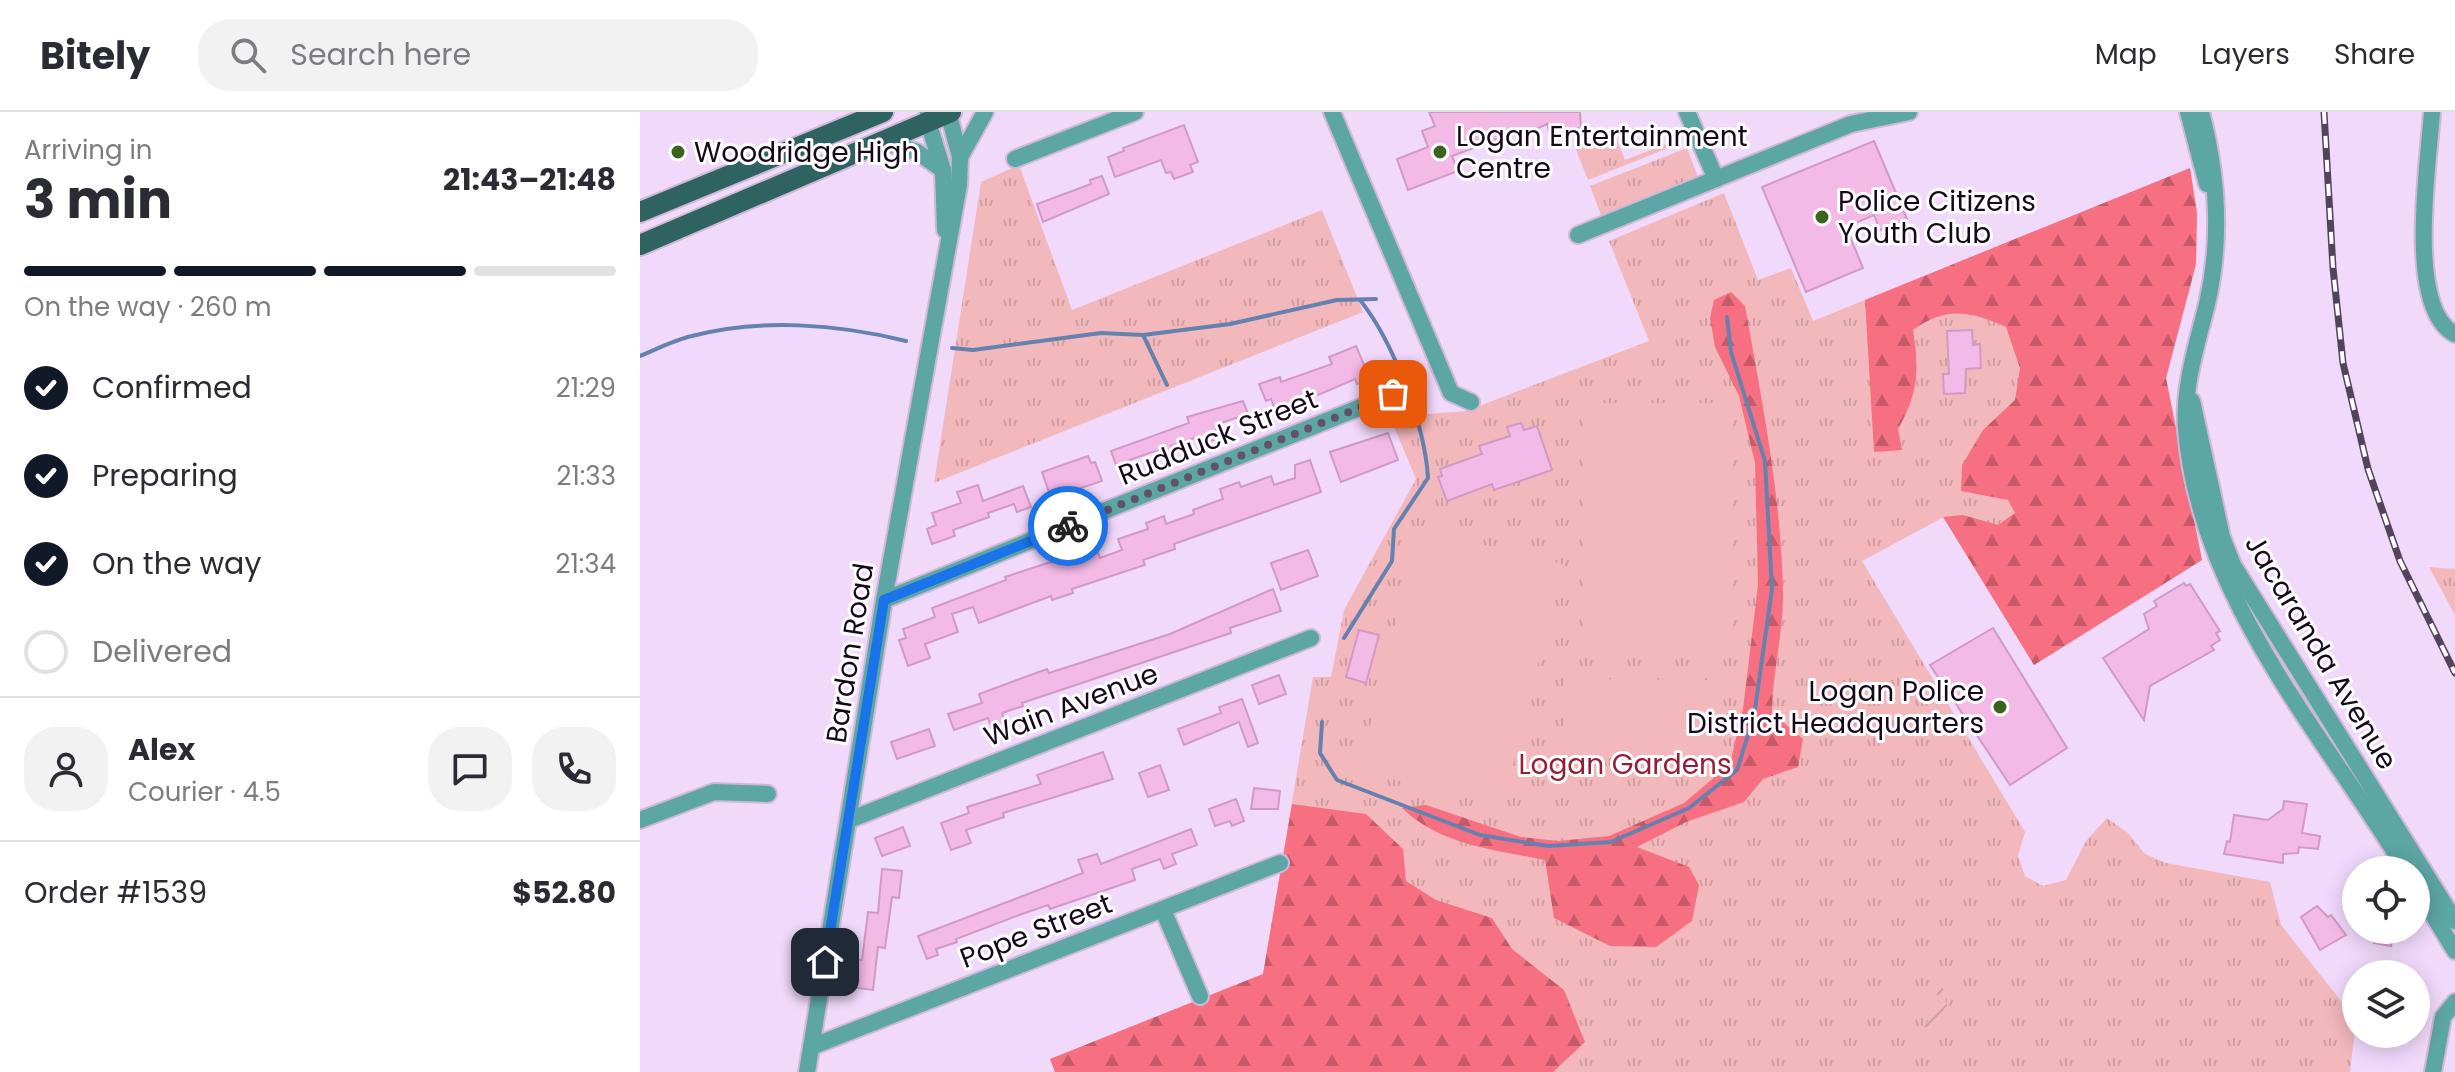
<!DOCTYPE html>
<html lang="en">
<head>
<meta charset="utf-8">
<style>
  :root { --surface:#fff; --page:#f2f2f3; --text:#2b2b33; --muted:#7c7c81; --line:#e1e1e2; --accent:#111827 }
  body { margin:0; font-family:Poppins,sans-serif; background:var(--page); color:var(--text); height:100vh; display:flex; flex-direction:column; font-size:30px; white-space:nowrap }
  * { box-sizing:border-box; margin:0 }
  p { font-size:26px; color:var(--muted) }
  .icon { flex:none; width:44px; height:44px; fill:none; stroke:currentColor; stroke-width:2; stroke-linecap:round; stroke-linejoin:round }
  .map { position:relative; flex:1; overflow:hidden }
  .panel { display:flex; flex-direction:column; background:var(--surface); width:640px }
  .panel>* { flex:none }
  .controls { position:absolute; left:1702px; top:744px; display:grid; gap:16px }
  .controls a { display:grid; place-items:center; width:88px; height:88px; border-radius:50%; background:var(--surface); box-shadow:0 4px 20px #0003; font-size:40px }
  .pin { position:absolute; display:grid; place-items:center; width:68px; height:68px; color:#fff; margin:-34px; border-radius:16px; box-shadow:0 4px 12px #0006 }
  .courier { position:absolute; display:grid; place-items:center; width:80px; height:80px; margin:-40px; border:6px solid #1a73e8; border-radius:50%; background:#fff; color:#222; box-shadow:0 2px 10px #0007 }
  .overview em { font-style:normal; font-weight:700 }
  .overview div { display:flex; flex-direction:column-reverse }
  .overview { display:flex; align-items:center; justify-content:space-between; height:136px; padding:0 24px }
  h1 { font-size:52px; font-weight:700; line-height:60px }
  .bar { display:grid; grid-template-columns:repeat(4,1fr); gap:12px 8px; align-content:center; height:96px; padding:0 24px }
  .bar i { height:10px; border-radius:6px; background:var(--line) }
  .bar .active { background:var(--accent) }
  .bar p { grid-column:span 4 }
  .line { display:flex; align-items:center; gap:20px; padding:0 24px; border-top:2px solid var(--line) }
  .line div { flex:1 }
  .round { display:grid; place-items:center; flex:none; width:84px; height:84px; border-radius:32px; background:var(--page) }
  ol { padding:0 24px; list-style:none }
  li { display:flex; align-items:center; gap:24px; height:88px }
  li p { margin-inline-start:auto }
  li .icon { padding:8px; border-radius:50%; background:var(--accent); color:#fff; stroke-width:4 }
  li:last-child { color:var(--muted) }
  li i { width:44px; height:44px; border:4px solid var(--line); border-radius:50% }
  header { display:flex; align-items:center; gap:48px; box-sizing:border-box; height:112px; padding:0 40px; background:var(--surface); border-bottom:2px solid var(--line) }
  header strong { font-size:38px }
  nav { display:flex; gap:44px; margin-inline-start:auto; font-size:28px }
  .search { width:560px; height:72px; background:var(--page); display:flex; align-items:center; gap:20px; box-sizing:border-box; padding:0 28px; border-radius:32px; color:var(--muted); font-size:30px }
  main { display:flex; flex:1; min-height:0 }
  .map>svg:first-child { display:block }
  .grass { fill:url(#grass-tufts) }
  .forest { fill:url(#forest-firs) }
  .garden { fill:url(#garden-furrows) }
  .pitch { fill:#f3b8bc }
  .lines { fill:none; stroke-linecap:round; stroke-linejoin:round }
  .stream { stroke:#6481b0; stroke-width:4 }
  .building { fill:#f4bae7; stroke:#d199c5; stroke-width:2 }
  .minor-casing { stroke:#ceb8d8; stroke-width:20 }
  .major-casing { stroke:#ceb8d8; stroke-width:24 }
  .minor { stroke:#5ca6a5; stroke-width:16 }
  .major { stroke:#2e6362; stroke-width:20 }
  .rail-casing { stroke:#54435c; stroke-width:7 }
  .rail { stroke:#fff; stroke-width:4; stroke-dasharray:12; stroke-linecap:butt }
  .done { stroke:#63516a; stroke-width:8; stroke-dasharray:0 14.4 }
  .route { stroke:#1a73e8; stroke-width:10 }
  .poi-dot { fill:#3c631e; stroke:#fff; stroke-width:3 }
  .labels { text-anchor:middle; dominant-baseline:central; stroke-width:6; stroke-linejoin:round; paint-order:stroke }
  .poi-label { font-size:28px; fill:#16081c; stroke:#fff; text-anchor:start }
  .street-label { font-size:28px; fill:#16081c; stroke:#fff }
  .park-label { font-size:28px; fill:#961d38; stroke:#fff }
</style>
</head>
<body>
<header>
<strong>Bitely</strong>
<div class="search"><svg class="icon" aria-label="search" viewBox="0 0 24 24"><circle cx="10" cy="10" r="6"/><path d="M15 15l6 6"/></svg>Search here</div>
<nav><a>Map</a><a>Layers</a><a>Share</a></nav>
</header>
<main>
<section class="panel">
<div class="overview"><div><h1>3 min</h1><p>Arriving in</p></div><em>21:43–21:48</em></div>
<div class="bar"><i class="active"></i><i class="active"></i><i class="active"></i><i></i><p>On the way · 260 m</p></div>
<ol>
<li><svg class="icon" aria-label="check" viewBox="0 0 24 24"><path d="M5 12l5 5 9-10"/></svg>Confirmed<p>21:29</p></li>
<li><svg class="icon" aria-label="check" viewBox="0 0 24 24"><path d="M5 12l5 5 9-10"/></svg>Preparing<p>21:33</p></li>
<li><svg class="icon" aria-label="check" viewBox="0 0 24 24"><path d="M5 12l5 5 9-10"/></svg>On the way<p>21:34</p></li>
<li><i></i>Delivered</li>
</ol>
<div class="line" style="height:144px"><a class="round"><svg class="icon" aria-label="person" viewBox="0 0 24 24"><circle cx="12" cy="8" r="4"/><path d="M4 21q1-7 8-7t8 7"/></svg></a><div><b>Alex</b><p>Courier · 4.5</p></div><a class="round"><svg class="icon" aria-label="chat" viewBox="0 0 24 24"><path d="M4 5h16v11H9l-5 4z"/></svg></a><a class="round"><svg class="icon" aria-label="phone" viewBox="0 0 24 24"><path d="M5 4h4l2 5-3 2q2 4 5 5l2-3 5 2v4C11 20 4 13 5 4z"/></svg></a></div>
<div class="line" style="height:104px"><div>Order #1539</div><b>$52.80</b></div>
</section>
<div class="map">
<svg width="1815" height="960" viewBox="0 0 1815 960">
  <defs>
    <pattern id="grass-tufts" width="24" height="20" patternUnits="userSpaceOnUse" patternTransform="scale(2)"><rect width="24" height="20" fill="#f3b8bc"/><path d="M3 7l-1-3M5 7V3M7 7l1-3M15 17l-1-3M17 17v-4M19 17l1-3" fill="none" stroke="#d09da1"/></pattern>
    <pattern id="forest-firs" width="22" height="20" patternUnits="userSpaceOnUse" patternTransform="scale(2)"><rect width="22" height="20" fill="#f67081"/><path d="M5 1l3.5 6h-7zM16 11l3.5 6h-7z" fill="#c65a69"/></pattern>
    <pattern id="garden-furrows" width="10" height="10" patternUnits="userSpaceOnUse" patternTransform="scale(2)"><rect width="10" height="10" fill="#f3b8bc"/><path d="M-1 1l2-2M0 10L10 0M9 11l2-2" fill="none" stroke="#d09da1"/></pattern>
  </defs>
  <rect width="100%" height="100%" fill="#f1d9fc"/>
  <g class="grass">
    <polygon points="973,18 985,48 1039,27 1041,31 948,68 934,33"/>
    <polygon points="1047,36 1058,65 961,103 950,74"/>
    <polygon points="379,53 432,198 682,98 723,200 294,371 341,70"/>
    <polygon points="1550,56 1557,101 1556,152 1526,266 1562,448 1394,553 1304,405 1222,449 1385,720 1378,744 1385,764 1403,774 1426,768 1446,729 1467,706 1488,721 1505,742 1526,751 1630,770 1641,813 1716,908 1710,960 415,960 410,947 623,862 673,565 691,565 704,498 776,367 750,305 826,299 1009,229 969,129 1084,81 1118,168 1151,156 1173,209"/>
    <polygon points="1789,455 1815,457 1815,503"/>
  </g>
  <g class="forest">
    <path d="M1550,56L1557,101L1556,152L1526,266L1562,448L1394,553L1303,405L1323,403L1358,413L1375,401L1368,388L1321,379L1322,353L1343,318L1375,288L1380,256L1366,215C1330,199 1306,194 1273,218C1279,258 1279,280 1258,317L1262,338L1234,340L1225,188Z"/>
    <path d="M1091,180L1105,194C1122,289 1141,383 1143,479C1144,520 1132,561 1132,601L1163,627L1158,655L1123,667L1104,690L1046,710L997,735L1049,755L1059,773L1052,809L1016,835L970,834L914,806L905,748C855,738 800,733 762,696L786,693L881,725L918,729L969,724L1044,691L1090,652L1103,597L1118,473L1115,351L1099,284L1075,235L1070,206L1074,188Z"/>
    <polygon points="652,692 726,702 763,737 766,769 796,788 852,806 872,837 924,878 945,930 913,960 415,960 410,947 623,862"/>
  </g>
  <polygon class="garden" points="1302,872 1307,893 1289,919 1284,915 1300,891 1295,875"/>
  <g class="pitch">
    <rect x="943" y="291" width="148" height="245"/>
    <polygon points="778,417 923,452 863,694 719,659"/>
    <polygon points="924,567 1081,568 1080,639 924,638"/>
  </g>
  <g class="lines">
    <g class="stream">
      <polyline points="503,223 527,273"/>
      <polyline points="312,236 333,238 461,221 503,223 590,212 697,188 736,187"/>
      <path d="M0,244C17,237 34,228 52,224C120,206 198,212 266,229"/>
      <path d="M704,526L752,449L754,417L788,366C785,313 753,229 720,188"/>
      <polyline points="682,610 680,641 697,668 840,723 908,734 971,730 1049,696 1097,658 1114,604 1132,477 1125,349 1091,240 1087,205"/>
    </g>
  </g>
  <g class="building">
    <polygon points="789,0 940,0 941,16 909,19 907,12 880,24 878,19 812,44 818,59 768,78 757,47 788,35 782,19 795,14"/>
    <polygon points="544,13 558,50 550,53 553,60 534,67 531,60 526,61 521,48 475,65 468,45 484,39 483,36"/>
    <polygon points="1234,29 1267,107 1240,118 1234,103 1206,115 1223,156 1166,180 1122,75"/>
    <polygon points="462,64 469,82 403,110 397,92 451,72 450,68"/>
    <polygon points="1332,218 1333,233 1340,232 1341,256 1326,257 1325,281 1304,282 1303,262 1309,262 1307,219"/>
    <polygon points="716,234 730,267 717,272 715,267 636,301 631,287 626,289 619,272 640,265 641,270 692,252 689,245"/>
    <polygon points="603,289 608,302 575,313 579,326 558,334 555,326 531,334 532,339 520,343 519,339 512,340 476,353 471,339 549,311 547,305"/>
    <polygon points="881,311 884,318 897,314 912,358 854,378 852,372 807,389 798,365 802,364 800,357 842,342 839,334 870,324 867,315"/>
    <polygon points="748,321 758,348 701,370 690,340"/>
    <polygon points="448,344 451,351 455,350 462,369 411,386 402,360"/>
    <polygon points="670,348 681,380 534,432 535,437 503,448 505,453 432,477 433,481 412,488 411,484 339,511 333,495 312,502 318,520 285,532 290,546 268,554 259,528 266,526 263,517 295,505 292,496 366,468 365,465 456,435 460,446 482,438 478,427 508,417 506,411 524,404 526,412 554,402 553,398 583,387 580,377 599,370 601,375 631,364 634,373 655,366 655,353"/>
    <polygon points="338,373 343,389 383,374 391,395 377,400 374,392 348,401 349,405 313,418 315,424 292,432 287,417 296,413 292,401 321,391 317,380"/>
    <polygon points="668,438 678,464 641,478 631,451"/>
    <polygon points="1544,471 1546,474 1550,472 1571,505 1580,519 1576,521 1580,528 1571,534 1574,538 1510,574 1504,608 1463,546 1509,517 1504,502 1517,494 1514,489"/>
    <polygon points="633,477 641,499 590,516 591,521 579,525 382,591 383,594 362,601 367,615 353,620 348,606 314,618 308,602 342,591 339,582 407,557 409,561 530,522"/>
    <polygon points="1353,516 1427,636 1370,673 1290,553"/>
    <polygon points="719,518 739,523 726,571 706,565"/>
    <polygon points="639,563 646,582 619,592 612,573"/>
    <polygon points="602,587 618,631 608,635 599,610 544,633 538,617 581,601 579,595"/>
    <polygon points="289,617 295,634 257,647 251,630"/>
    <polygon points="463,640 473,667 363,701 364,705 326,718 331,731 311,738 301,711 329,701 327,695 401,672 397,663"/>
    <polygon points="520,653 529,678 508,685 499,661"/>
    <polygon points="614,676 640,679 638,697 611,697"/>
    <polygon points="596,687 604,709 592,714 590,709 575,714 569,697"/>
    <polygon points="1644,689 1667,692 1662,721 1680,724 1678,737 1659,735 1658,741 1643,742 1643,751 1584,742 1587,729 1590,730 1594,703 1628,708 1643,697"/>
    <polygon points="263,715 270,734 242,744 235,726"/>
    <polygon points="551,717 557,733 532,742 536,752 524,757 520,747 492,757 495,768 410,797 408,793 382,802 316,827 317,830 296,837 298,843 287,847 278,824 443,761 438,748 457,742 461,752"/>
    <polygon points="242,757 262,759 259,786 252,785 245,836 238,835 233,878 202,874 205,846 222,848 228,800 238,801"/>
    <polygon points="1677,794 1688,805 1691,803 1706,823 1680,838 1661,805"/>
    <polygon points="1736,818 1754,818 1751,834 1734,831"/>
  </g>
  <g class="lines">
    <defs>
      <g id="minor">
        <polyline points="288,0 288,10 303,58 305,118"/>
        <polyline points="692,0 811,281 831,290"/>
        <polyline points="1047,0 1076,67"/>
        <polyline points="1548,0 1567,72"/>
        <path d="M1561,0C1578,64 1582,127 1567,192C1557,232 1543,275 1546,317C1559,485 1682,620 1766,758"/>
        <path d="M1792,0C1789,49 1765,197 1815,222"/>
        <polyline points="241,29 277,40 303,58"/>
        <polyline points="320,45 345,0"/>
        <polyline points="375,47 495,0"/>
        <polyline points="938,123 1211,12 1269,0"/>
        <polyline points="1552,289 1582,425 1593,453 1815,809"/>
        <polyline points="244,488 753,282"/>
        <polyline points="0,708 74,680 128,682"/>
        <polyline points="209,708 671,526"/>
        <polyline points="1776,775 1815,839"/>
        <polyline points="523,798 560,884"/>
        <polyline points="171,935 640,751"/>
        <polyline points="167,960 244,488 319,73 320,45 308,0"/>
        <polyline points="1793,960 1803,905 1815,890"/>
      </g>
      <g id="major">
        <polyline points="0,100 243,0"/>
        <polyline points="0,133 311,0"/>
      </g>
    </defs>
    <use href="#minor" class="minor-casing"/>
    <use href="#major" class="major-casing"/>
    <use href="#minor" class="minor"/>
    <use href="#major" class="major"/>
    <defs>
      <polyline id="rail" points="1684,0 1693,156 1703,251 1728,357 1760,449 1815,561"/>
    </defs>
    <use href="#rail" class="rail-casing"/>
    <use href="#rail" class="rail"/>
  </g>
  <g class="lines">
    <polyline class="done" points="428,414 753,282"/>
    <polyline class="route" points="185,850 244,488 428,414"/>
  </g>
  <g class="poi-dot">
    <circle cx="38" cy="40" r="8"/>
    <circle cx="800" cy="40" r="8"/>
    <circle cx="1182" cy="105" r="8"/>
    <circle cx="1360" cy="595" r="8"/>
  </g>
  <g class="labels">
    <g class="poi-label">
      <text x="816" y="24">Logan Entertainment<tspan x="816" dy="32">Centre</tspan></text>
      <text x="54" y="40">Woodridge High</text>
      <text x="1198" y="89">Police Citizens<tspan x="1198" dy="32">Youth Club</tspan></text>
      <text x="1344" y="579" text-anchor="end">Logan Police<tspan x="1344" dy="32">District Headquarters</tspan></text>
    </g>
    <g class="street-label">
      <text transform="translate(578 325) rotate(-22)">Rudduck Street</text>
      <text transform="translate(1681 540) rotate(59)">Jacaranda Avenue</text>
      <text transform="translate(210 541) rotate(-81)">Bardon Road</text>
      <text transform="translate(431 593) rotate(-21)">Wain Avenue</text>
      <text transform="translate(396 819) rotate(-21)">Pope Street</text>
    </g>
    <g class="park-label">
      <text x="985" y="652">Logan Gardens</text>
    </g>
  </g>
</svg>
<div class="controls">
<a><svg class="icon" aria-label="locate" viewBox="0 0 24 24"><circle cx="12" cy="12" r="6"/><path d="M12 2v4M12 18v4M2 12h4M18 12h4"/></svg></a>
<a><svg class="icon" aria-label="layers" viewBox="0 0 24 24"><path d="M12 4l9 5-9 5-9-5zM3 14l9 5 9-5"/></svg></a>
</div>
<div class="pin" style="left:753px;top:282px;background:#ea580c"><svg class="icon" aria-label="bag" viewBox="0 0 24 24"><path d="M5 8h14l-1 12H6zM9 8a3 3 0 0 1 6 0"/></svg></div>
<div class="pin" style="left:185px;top:850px;background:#1f2937"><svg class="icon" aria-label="home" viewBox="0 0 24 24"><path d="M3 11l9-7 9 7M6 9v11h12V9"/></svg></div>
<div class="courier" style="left:428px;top:414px"><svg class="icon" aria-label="bike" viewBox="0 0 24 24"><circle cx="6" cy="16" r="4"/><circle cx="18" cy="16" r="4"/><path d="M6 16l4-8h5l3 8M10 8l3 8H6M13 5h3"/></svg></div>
</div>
</main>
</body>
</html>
